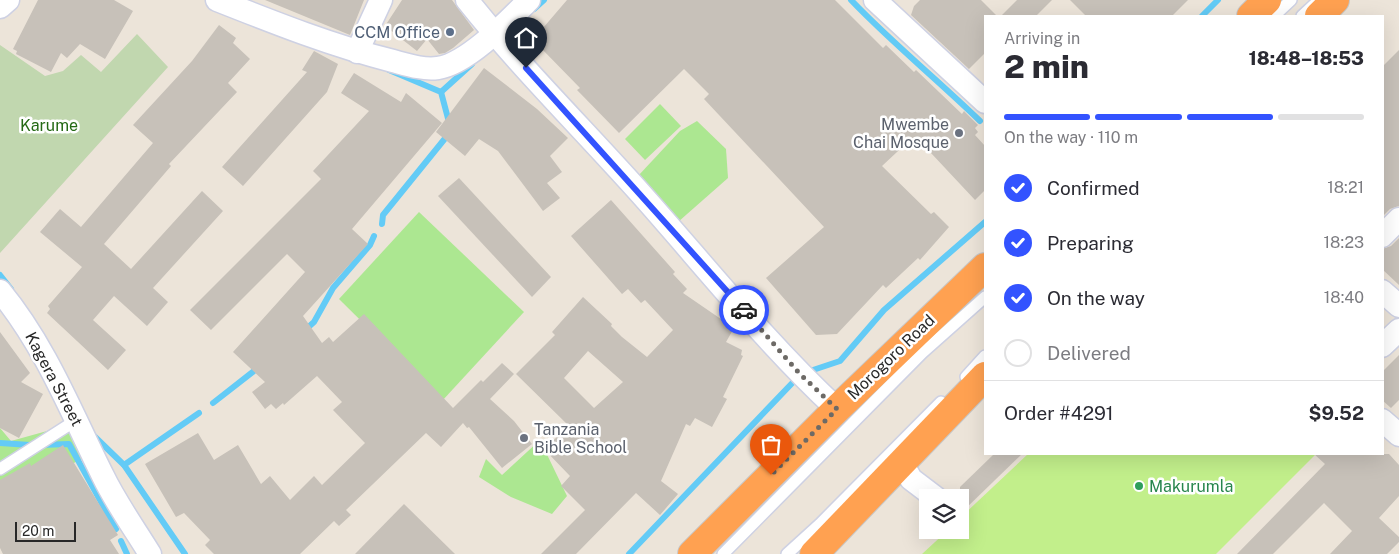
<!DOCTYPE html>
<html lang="en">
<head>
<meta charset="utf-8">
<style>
  :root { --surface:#fff; --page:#f7f7f7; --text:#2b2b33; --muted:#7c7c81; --line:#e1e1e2; --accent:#3353ff }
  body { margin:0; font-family:"Public Sans",sans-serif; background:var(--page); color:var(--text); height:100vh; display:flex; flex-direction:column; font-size:19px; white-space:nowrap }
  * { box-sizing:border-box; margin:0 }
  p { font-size:16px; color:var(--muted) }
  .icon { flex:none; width:28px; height:28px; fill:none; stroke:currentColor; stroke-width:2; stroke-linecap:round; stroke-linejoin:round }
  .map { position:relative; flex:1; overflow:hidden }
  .drawer { position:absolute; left:984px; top:15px; width:400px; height:440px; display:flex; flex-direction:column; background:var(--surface); border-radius:0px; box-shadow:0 5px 20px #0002 }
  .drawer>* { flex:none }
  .fabs { position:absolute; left:919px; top:489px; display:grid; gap:10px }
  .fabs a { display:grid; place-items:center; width:50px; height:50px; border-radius:0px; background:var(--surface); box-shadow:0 5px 20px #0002; font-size:25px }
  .scale { position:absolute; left:15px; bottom:12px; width:61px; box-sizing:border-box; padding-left:5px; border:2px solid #282828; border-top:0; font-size:14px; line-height:18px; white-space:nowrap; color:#282828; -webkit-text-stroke:4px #fff; paint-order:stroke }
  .pin { position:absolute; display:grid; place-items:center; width:42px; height:42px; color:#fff; margin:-51px -21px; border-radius:50% 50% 50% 0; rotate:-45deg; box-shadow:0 0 5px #0007 }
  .pin .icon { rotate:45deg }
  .courier { position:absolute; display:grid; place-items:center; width:50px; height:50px; margin:-25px; border:4px solid #3353ff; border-radius:50%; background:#fff; color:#222; box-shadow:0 1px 6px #0007 }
  .head em { font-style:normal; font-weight:800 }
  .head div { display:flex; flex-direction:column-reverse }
  .head { display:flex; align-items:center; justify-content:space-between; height:85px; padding:0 20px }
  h1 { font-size:32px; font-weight:800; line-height:38px }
  .bar { display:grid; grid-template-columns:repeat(4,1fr); gap:8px 5px; align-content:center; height:60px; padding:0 20px }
  .bar i { height:6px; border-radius:4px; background:var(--line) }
  .bar .selected { background:var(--accent) }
  .bar p { grid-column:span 4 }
  .line { display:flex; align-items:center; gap:12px; padding:0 20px; border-top:1px solid var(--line) }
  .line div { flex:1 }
  ol { padding:0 20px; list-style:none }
  li { display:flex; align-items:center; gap:15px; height:55px }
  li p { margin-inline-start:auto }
  li .icon { padding:5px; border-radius:50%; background:var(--accent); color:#fff; stroke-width:4 }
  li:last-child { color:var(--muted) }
  li i { width:28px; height:28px; border:2px solid var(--line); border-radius:50% }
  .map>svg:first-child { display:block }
  .green { fill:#ace791 }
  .cemetery { fill:#c1d7af }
  .pitch { fill:#c2ef8b }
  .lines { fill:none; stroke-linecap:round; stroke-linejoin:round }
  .stream { stroke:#63cbf6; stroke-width:6 }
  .building { fill:#c7c1b9; fill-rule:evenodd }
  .lane-casing { stroke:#ced1e3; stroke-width:14 }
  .street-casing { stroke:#ced1e3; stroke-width:25 }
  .highway-casing { stroke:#c7c7c7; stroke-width:30 }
  .lane { stroke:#fff; stroke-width:11 }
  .street { stroke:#fff; stroke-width:22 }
  .highway { stroke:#ffa151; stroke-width:28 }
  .done { stroke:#6d6a66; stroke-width:5; stroke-dasharray:0 9 }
  .route { stroke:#3353ff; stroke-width:6 }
  .service-dot { fill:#5c6f8a; stroke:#fff; stroke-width:2 }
  .worship-dot { fill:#6b7280; stroke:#fff; stroke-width:2 }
  .leisure-dot { fill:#2e9e5b; stroke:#fff; stroke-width:2 }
  .labels { text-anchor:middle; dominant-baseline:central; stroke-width:5; stroke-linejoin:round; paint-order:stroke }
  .service-label { font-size:16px; fill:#4e5e75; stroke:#fff; text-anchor:end }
  .worship-label { font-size:16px; fill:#5b616d; stroke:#fff; text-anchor:end }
  .park-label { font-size:16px; fill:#246914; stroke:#fff }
  .street-label { font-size:16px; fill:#282828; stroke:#fff }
  .leisure-label { font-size:16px; fill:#27864d; stroke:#fff; text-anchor:start }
</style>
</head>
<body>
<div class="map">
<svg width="1399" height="554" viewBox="0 0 1399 554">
  <rect width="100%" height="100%" fill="#ece4d9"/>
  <g class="green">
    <polygon points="660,104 681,126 645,160 625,139"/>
    <polygon points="697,121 726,149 728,178 678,222 638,176 680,131"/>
    <polygon points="419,212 524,312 442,401 339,299"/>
    <polygon points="83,421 81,459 17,495 0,496 0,428 11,441"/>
    <polygon points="540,440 567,496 552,514 511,497 479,477 486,459 502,475"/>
  </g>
  <polygon class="cemetery" points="137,34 168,67 0,253 0,45 45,76 63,71 81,55 101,72"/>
  <polygon class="pitch" points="1028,454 1316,454 1216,554 922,554 948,530 960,530 960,518"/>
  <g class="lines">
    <g class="stream">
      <path d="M851,0C892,43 938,80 980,121"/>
      <polyline points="534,9 544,0"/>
      <polyline points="1202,16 1218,0"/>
      <polyline points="441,92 472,64"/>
      <polyline points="382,224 383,215 447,136 450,126 441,92 389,70"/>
      <polyline points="0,275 11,289"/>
      <polyline points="304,331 314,322 333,288 370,245 374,236"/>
      <polyline points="807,372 840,361 884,310 985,222"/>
      <polyline points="213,403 259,367"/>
      <polyline points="92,434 124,465 185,554"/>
      <polyline points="0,443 30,445"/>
      <polyline points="40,445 69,444 116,529"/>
      <polyline points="124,465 199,413"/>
      <polyline points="121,541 127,554"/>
      <polyline points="629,554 798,377"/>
    </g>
  </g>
  <g class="building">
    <polygon points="38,0 114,0 133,11 105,59 80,44 67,58 61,53 51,72 16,54 17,51 13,49"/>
    <polygon points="265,0 364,0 350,35"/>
    <polygon points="402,0 452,0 474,30 453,48 445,53 439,54 427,39 417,51 385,26"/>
    <polygon points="567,0 835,0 883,48 886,45 914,72 916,70 962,114 964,111 978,125 975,128 978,132 975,135 985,146 985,190 975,200 916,137 913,139 912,138 882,166 931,214 934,212 949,227 920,260 918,258 886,288 883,285 837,334 816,335 766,278 824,227 704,99 709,94 684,69 619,133 577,90 580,88 539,46 537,35"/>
    <polygon points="920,0 981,0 997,16 985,16 985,53 969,69 911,15 914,6"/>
    <polygon points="1017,0 1052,0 1036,16 1001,16"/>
    <polygon points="1070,0 1188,0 1172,16 1086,16"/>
    <polygon points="219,25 236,38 233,43 250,59 228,83 237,92 169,164 171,166 104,244 131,269 202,191 223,211 153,288 168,302 147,326 114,296 93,320 126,350 108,370 47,313 50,309 48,306 82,267 40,232 60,209 81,227 153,143 133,125 192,61"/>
    <polygon points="1399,50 1399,206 1390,209 1382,217 1382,67"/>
    <polygon points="314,51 338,64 327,92 243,186 222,167 307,72 302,70"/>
    <polygon points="484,68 537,109 568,138 550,156 562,172 547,183 560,198 543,211 498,151 479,139 465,156 436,132"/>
    <polygon points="354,73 401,102 406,93 442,123 352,229 368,244 303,316 322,343 329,337 333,342 364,314 453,408 481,380 483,382 502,363 514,374 490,399 514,421 532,444 502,468 469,427 467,428 463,423 441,447 426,433 346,510 351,515 339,526 334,521 300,554 214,554 205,545 210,540 184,513 176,517 145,464 198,433 214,460 238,445 261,484 270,476 290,500 314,476 322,485 365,443 333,410 342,402 317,376 284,405 283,403 276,409 271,404 265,409 252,392 265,382 233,352 305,272 287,254 211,330 190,310 321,179 313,171 369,111 341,93"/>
    <polygon points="459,178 551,277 532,297 438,196"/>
    <path d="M611,200L675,272L673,274L687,289L683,293L734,328L726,342L742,350L741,355L743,356L723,397L727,399L712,427L695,418L690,426L686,424L661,481L678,494L660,515L636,493L576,554H541L585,510L561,486L570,476L544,449L569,426L516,374L555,335L552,332L583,297L612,324L611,326L622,337L647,357L673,330L645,300L641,303L628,289L622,294L571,236ZM588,351L623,382L594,408L564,378Z"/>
    <polygon points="1399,238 1399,285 1382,269 1382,249 1391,246"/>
    <polygon points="0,332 30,373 21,382 43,394 19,438 0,428"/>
    <polygon points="1399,355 1399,400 1391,408 1382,400 1382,372"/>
    <polygon points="63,445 118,535 110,540 119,554 3,554 0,548 0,480 30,463 31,466"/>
    <polygon points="994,454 1022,454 960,514 960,487"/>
    <polygon points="1314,454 1389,454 1399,465 1399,496 1379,518 1399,537 1399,542 1387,554 1330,554 1352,531 1324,503 1273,554 1237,554 1325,464"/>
    <polygon points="404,504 455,554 355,554"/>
  </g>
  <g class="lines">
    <defs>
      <g id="lane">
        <polyline points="1274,16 1291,0"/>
        <polyline points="1302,16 1316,3"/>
        <polyline points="966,377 985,356"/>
        <polyline points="0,469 75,421"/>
        <polyline points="723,554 922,353 985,297"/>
        <polyline points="787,554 820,524 941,402"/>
      </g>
      <g id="street">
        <path d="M217,0C275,23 333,46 393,61C408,65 423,70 438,68C467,64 508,21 529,0"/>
        <path d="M467,0C521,68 583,129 641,194C705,266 766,343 837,409"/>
        <polyline points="875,0 985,102"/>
        <polyline points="0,7 8,0"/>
        <polyline points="357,52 381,0"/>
        <polyline points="1382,236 1399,219"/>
        <path d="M0,291C46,347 71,412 103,476C116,503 134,528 150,554"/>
        <polyline points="1382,291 1399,306"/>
        <polyline points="1382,346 1399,330"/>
        <polyline points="1382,420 1399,435"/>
        <polyline points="902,463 911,479 936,498"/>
      </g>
      <g id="highway">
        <polyline points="1251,16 1267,0"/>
        <polyline points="1319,16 1335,0"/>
        <polyline points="692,554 837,409 985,267"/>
        <polyline points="814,554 985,376"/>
      </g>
    </defs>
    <use href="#lane" class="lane-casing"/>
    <use href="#street" class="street-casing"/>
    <use href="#highway" class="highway-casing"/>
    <use href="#lane" class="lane"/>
    <use href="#street" class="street"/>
    <use href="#highway" class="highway"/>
  </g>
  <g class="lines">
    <polyline class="done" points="744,310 800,374 837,409 771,475"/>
    <polyline class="route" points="526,68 744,310"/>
  </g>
  <circle class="service-dot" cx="450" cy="32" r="5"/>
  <g class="worship-dot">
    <circle cx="959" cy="133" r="5"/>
    <circle cx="524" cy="438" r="5"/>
  </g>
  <circle class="leisure-dot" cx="1139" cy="486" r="5"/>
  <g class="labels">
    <g class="service-label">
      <text x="440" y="32">CCM Office</text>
    </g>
    <g class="worship-label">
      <text x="949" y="124">Mwembe<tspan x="949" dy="18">Chai Mosque</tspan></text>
      <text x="534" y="429" text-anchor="start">Tanzania<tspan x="534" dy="18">Bible School</tspan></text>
    </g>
    <g class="park-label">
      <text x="49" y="125">Karume</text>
    </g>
    <g class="street-label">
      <text transform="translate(891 357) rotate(-44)">Morogoro Road</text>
      <text transform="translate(54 379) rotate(62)">Kagera Street</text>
    </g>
    <g class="leisure-label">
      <text x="1149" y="486">Makurumla</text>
    </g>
  </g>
</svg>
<div class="fabs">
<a><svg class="icon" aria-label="layers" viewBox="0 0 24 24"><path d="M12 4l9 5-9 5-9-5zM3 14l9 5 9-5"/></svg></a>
</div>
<div class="scale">20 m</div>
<div class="pin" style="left:771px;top:475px;background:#ea580c"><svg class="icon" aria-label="bag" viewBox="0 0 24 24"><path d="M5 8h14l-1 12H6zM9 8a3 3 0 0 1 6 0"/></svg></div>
<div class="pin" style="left:526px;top:68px;background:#1f2937"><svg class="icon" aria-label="home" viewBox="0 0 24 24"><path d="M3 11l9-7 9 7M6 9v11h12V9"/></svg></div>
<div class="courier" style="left:744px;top:310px"><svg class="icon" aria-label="car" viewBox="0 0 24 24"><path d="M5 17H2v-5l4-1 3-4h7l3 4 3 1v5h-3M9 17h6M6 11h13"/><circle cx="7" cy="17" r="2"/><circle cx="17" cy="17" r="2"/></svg></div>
<section class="drawer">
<div class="head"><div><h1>2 min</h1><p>Arriving in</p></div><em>18:48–18:53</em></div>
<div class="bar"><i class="selected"></i><i class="selected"></i><i class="selected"></i><i></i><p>On the way · 110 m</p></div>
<ol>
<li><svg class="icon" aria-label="check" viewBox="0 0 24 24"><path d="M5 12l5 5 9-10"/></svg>Confirmed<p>18:21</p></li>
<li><svg class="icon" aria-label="check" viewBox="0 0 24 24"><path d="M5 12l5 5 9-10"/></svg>Preparing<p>18:23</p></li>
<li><svg class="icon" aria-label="check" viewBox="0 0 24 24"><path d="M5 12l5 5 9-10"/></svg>On the way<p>18:40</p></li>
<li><i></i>Delivered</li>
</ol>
<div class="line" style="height:65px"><div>Order #4291</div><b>$9.52</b></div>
</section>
</div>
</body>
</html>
